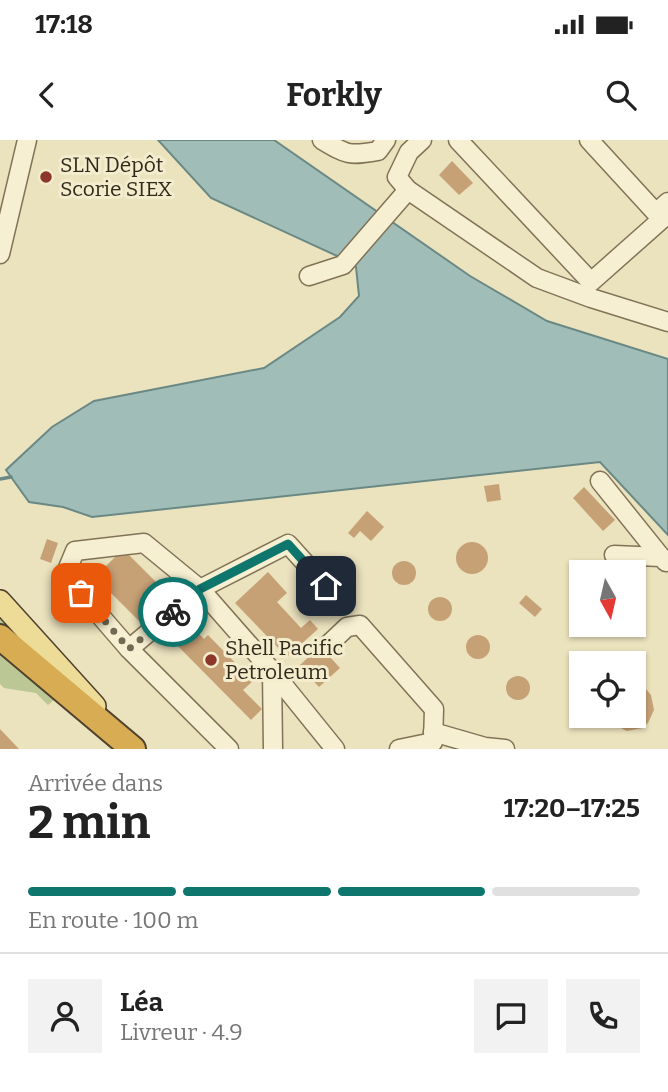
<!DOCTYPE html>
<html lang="fr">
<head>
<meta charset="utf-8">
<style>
  :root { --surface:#fff; --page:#f2f2f2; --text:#222; --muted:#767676; --line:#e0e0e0; --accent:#0f766e }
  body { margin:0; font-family:Bitter,serif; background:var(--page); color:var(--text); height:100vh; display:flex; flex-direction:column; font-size:26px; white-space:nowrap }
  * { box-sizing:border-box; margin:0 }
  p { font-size:23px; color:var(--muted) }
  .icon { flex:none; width:38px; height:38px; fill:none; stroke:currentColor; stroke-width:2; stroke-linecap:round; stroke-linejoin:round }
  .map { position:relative; height:609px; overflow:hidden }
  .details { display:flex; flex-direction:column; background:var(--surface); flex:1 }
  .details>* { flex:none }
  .needle { width:46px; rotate:172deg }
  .fabs { position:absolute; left:569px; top:420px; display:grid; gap:14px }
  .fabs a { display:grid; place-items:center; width:77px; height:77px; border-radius:0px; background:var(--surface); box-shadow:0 2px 5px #0004; font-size:35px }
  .pin { position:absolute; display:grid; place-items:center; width:60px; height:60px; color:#fff; margin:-30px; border-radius:14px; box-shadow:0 4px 10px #0006 }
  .courier { position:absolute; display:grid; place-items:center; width:70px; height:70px; margin:-35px; border:5px solid #0f766e; border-radius:50%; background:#fff; color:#222; box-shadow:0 2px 9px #0007 }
  .summary em { font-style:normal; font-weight:700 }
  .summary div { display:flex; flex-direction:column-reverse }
  .summary { display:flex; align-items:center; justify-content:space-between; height:119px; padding:0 28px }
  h1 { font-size:46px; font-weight:700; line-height:52px }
  .bar { display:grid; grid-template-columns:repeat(4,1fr); gap:10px 7px; align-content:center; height:84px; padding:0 28px }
  .bar i { height:9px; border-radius:5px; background:var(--line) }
  .bar .active { background:var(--accent) }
  .bar p { grid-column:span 4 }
  .line { display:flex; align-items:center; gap:18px; padding:0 28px; border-top:2px solid var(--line) }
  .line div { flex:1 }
  .round { display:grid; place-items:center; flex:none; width:74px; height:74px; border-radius:0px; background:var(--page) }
  .status { display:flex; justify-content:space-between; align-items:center; height:49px; padding:0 35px; background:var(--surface); direction:ltr }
  .status svg { height:19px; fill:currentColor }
  header { display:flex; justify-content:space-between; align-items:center; height:91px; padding:0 28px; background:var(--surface); font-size:32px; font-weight:700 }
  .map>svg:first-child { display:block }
  .green { fill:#bbc794 }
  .water { fill:#a1bdb8; stroke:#6a8985; stroke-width:2 }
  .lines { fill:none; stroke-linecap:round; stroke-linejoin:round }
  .stream { stroke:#6a8985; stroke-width:3.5 }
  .building { fill:#c7a176 }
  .minor-casing { stroke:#827358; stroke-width:21 }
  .major-casing { stroke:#4f412d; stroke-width:24 }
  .highway-casing { stroke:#4f412d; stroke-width:28 }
  .minor { stroke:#f6efd1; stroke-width:18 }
  .major { stroke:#eddc97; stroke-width:21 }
  .highway { stroke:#d7ac52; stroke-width:24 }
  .done { stroke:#736a55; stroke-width:7; stroke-dasharray:0 12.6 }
  .route { stroke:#0f766e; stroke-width:9 }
  .poi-dot { fill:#8d362c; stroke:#f3eccd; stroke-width:2.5 }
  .labels { text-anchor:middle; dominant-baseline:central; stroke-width:6; stroke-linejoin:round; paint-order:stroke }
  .poi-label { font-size:21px; fill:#32291c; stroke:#f3eccd; text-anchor:start }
</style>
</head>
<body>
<div class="status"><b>17:18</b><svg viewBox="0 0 49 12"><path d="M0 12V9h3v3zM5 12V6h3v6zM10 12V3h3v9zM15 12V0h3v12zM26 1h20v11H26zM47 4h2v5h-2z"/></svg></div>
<header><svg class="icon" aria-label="back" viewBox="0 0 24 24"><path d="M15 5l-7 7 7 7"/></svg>Forkly<svg class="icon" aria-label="search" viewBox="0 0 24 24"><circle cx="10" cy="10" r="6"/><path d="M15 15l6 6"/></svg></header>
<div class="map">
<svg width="668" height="609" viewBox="0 0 668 609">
  <rect width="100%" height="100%" fill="#ebe2be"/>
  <polygon class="green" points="0,473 69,547 48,565 36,553 4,548 0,544"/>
  <polygon class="water" points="158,0 274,0 470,136 547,181 668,219 668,395 600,322 92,377 63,367 29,362 6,330 52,287 94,261 264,228 340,177 359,156 356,127 348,121 211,58"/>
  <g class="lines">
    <polyline class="stream" points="0,339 11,337"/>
  </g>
  <g class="building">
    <polygon points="452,21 473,43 459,55 439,35"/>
    <polygon points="499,344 501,360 487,362 484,346"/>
    <polygon points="584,347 615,380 603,391 573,358"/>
    <polygon points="367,371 384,387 371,401 360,391 354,398 348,393"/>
    <polygon points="47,399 58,403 51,423 40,419"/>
    <circle cx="472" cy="418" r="16"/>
    <polygon points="123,409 170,456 142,484 95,437"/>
    <circle cx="404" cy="433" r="12"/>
    <polygon points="268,432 287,453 277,462 301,488 310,480 318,489 287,517 235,463"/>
    <polygon points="526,455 542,469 535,477 519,463"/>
    <circle cx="440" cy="469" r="12"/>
    <polygon points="180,474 204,499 208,495 253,541 243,550 262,569 251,580 163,491"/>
    <circle cx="478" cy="507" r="12"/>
    <polygon points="320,506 340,528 319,547 299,526"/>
    <circle cx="518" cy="548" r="12"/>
    <polygon points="634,544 646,549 651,555 654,570 648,583 642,588 627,591 613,584 608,576 634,576"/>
    <polygon points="0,589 19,609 0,609"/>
  </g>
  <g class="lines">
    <defs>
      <g id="minor">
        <path d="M322,0C347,15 349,16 378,11L386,0"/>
        <polyline points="422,0 409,12 397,37 408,50 537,138 591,158 668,182"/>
        <polyline points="458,0 591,142 662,79"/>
        <polyline points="589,0 656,73 668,62"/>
        <polyline points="0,114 27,0"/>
        <polyline points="309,136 343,125 408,50"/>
        <polyline points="600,341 661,417"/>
        <polyline points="614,415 661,417 666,422"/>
        <polyline points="329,504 347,487 360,485 434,569 433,602 399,609"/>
        <polyline points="129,509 200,449 288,404 326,446"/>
        <polyline points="272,531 273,609"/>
        <polyline points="433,592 485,607 505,609"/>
        <polyline points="229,609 129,509 65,435 75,411 144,403 200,449 272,531 335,609"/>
      </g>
      <polyline id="major" points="0,461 95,566"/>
      <polyline id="highway" points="0,497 133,609"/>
    </defs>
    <use href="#minor" class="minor-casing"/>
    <use href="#major" class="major-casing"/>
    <use href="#highway" class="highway-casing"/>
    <use href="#minor" class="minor"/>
    <use href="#major" class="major"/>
    <use href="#highway" class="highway"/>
  </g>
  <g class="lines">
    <polyline class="done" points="81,453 129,509 173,472"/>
    <polyline class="route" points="173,472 200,449 288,404 326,446"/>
  </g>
  <g class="poi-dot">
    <circle cx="46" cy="37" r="7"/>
    <circle cx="211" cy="520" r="7"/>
  </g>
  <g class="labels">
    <g class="poi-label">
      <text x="60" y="25">SLN Dépôt<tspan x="60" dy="24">Scorie SIEX</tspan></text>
      <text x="225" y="508">Shell Pacific<tspan x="225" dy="24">Petroleum</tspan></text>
    </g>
  </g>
</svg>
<div class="fabs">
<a><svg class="needle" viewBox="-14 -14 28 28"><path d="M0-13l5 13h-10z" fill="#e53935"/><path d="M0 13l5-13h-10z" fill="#767676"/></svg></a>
<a><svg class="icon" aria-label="locate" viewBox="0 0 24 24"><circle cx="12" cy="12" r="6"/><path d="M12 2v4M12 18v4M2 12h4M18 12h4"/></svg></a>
</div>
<div class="pin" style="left:81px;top:453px;background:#ea580c"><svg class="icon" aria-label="bag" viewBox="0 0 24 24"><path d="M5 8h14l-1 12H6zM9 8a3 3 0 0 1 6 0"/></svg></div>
<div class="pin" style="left:326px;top:446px;background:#1f2937"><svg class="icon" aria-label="home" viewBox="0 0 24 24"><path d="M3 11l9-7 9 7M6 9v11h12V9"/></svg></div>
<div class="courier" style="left:173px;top:472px"><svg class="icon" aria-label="bike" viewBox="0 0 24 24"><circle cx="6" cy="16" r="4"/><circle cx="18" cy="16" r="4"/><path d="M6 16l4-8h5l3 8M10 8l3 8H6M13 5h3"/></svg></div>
</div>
<section class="details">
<div class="summary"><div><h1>2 min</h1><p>Arrivée dans</p></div><em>17:20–17:25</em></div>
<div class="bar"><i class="active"></i><i class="active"></i><i class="active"></i><i></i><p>En route · 100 m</p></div>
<div class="line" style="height:126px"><a class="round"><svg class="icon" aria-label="person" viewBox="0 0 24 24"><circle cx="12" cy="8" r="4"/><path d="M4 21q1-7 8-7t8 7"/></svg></a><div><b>Léa</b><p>Livreur · 4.9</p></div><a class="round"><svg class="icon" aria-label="chat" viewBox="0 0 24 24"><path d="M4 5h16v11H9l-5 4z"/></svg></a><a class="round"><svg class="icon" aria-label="phone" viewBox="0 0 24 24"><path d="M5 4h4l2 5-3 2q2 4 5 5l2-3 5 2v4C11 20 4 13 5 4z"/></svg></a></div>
</section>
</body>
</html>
